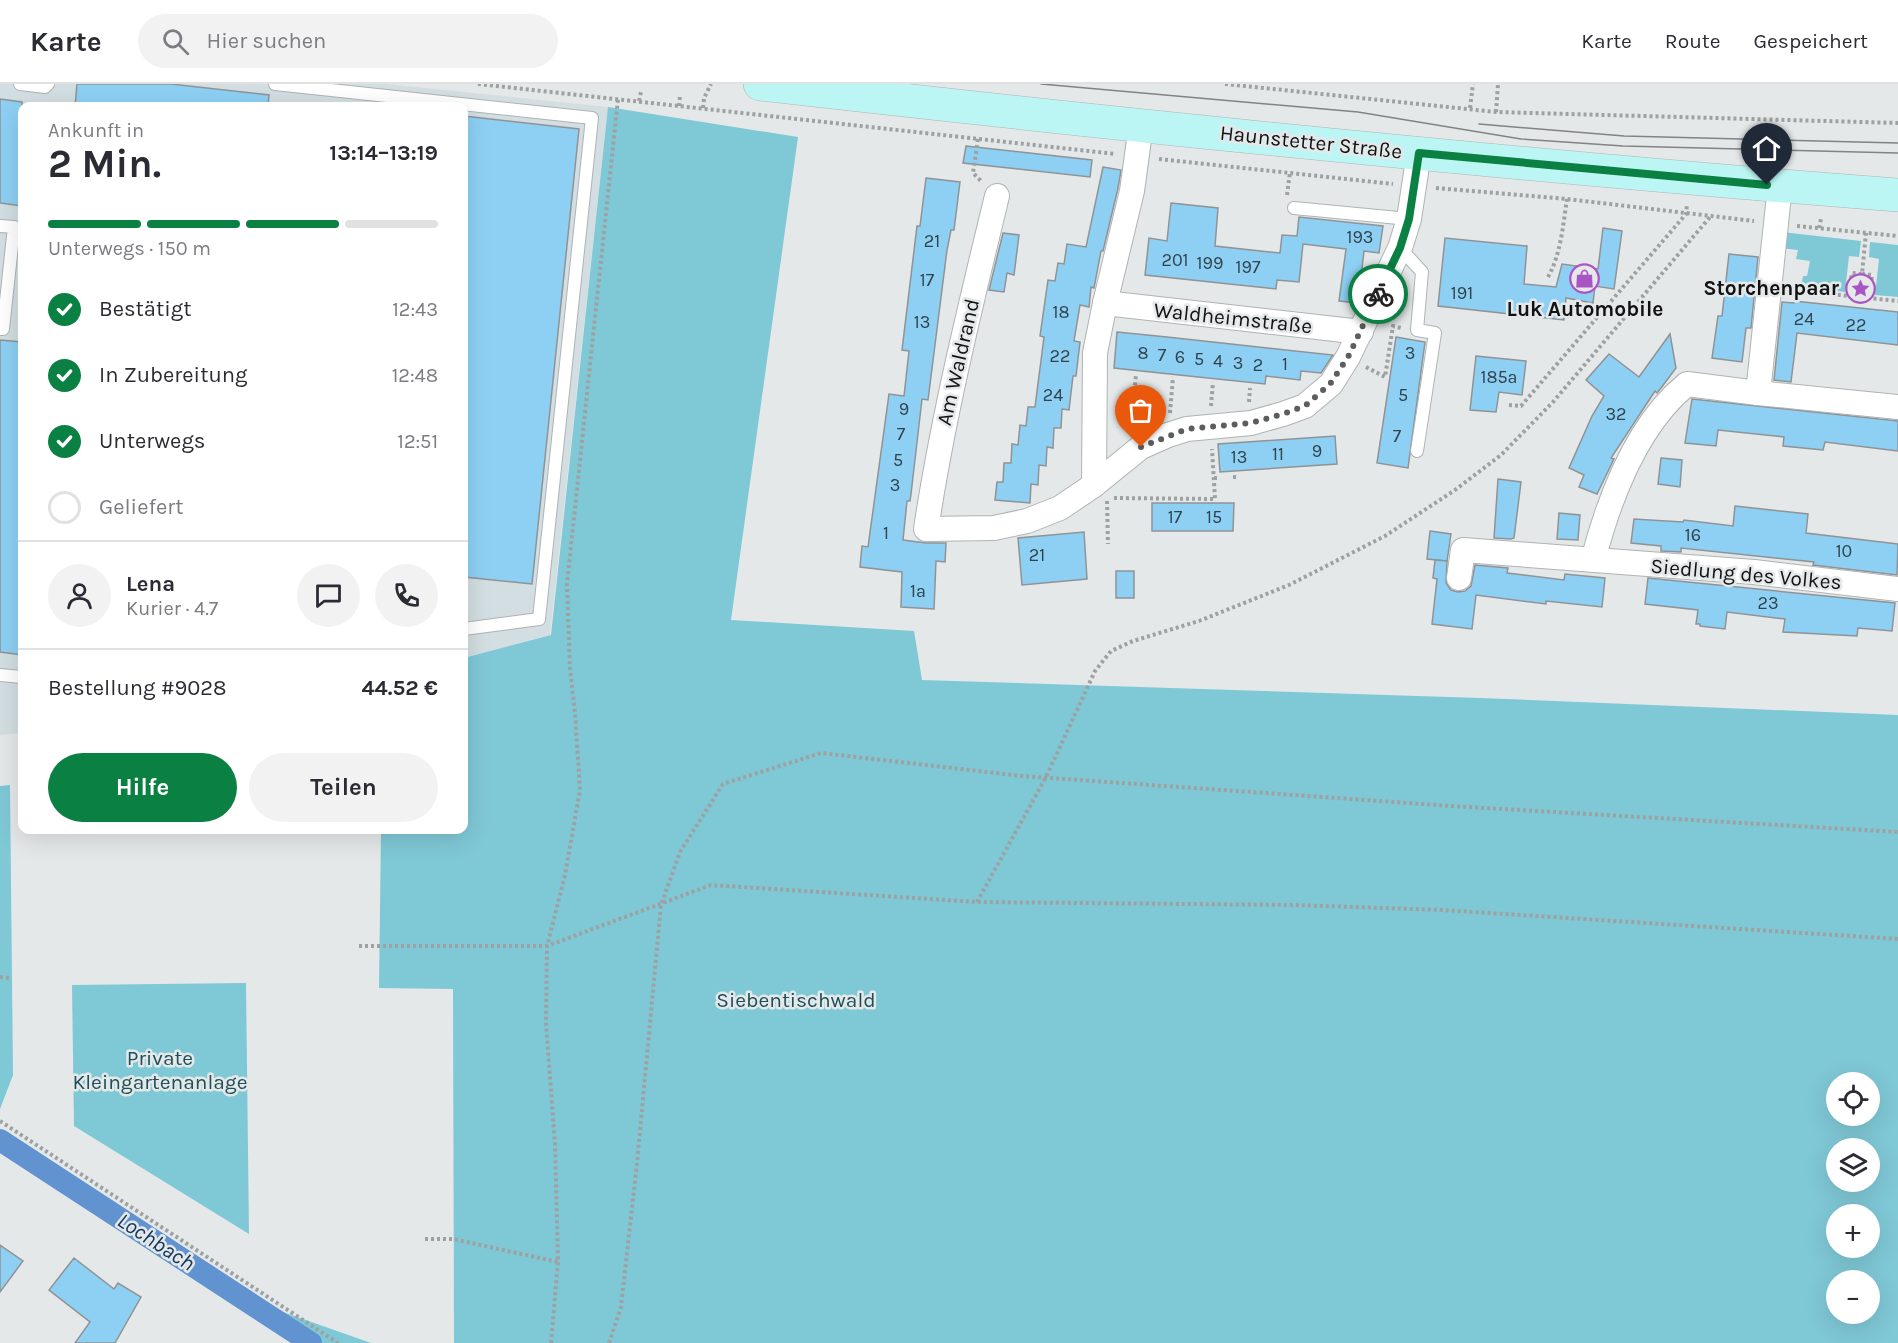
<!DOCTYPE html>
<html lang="de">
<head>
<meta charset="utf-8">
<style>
  :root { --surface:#fff; --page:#f2f2f3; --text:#2b2b33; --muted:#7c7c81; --line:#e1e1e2; --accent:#0b8043 }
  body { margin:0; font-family:Karla,sans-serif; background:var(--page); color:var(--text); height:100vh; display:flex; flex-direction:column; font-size:22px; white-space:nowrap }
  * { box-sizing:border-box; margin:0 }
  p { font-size:20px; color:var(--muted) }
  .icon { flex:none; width:33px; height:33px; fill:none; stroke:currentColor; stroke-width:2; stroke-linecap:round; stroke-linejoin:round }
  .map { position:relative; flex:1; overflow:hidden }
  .drawer { position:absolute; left:18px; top:18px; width:450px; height:732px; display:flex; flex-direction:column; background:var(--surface); border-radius:12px; box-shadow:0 6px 24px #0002 }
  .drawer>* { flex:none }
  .controls { position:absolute; left:1826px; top:988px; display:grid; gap:12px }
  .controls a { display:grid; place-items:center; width:54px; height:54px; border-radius:50%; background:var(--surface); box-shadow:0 6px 24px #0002; font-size:30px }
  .pin { position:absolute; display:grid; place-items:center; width:51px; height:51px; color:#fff; margin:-62px -26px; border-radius:50% 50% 50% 0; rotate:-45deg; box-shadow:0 0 6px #0007 }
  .pin .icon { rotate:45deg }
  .courier { position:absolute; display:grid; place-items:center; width:60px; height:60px; margin:-30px; border:4px solid #0b8043; border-radius:50%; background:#fff; color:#222; box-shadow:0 2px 8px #0007 }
  .summary em { font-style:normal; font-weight:700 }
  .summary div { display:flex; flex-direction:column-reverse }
  .summary { display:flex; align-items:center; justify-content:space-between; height:102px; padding:0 30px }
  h1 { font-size:39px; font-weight:700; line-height:45px }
  .bar { display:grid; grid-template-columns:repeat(4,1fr); gap:9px 6px; align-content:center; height:72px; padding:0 30px }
  .bar i { height:8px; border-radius:4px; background:var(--line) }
  .bar .active { background:var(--accent) }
  .bar p { grid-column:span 4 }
  .line { display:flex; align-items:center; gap:15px; padding:0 30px; border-top:2px solid var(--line) }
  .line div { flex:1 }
  .round { display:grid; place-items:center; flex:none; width:63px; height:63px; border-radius:32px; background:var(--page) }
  ol { padding:0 30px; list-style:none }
  li { display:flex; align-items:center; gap:18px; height:66px }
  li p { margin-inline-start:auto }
  li .icon { padding:6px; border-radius:50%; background:var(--accent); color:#fff; stroke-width:4 }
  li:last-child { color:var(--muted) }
  li i { width:33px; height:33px; border:3px solid var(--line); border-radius:50% }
  .button { display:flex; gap:12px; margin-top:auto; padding:12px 30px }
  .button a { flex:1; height:69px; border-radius:36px; background:var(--accent); color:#fff; font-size:24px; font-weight:700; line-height:69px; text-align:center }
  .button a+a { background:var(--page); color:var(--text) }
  header { display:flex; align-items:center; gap:36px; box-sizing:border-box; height:84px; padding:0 30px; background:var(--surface); border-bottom:2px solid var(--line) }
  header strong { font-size:28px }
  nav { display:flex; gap:33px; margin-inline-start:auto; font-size:21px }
  .search { width:420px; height:54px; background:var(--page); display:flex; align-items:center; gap:15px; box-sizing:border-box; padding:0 21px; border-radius:33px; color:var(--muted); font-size:22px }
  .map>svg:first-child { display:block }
  .built { fill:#d2dee1 }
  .green { fill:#7fc8d6; fill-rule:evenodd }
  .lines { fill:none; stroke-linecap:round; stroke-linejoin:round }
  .canal { stroke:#6193d0; stroke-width:22 }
  .building { fill:#8dd0f4; stroke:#909395; stroke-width:1.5 }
  .lane-casing { stroke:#afb3b3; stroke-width:14 }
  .street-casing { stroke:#afb3b3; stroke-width:26 }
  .secondary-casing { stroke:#afb3b3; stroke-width:34 }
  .path { stroke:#9ea1a2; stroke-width:4; stroke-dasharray:3 3; stroke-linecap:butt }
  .lane { stroke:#fff; stroke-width:12 }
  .street { stroke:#fff; stroke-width:24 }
  .secondary { stroke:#bcf6f4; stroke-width:33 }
  .tram { stroke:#818384; stroke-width:1.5 }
  .done { stroke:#5b5d5e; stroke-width:6; stroke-dasharray:0 10.8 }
  .route { stroke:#0b8043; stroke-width:8 }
  .labels { text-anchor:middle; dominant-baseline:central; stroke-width:5; stroke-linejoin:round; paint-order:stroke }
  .number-label { font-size:18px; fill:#30424b }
  .street-label { font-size:21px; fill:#111213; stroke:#e5e8e9 }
  .poi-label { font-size:21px; font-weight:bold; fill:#111213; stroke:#e5e8e9; text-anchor:end }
  .park-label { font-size:21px; fill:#1d4f58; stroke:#e5e8e9 }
  .water-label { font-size:22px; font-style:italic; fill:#13365e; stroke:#e5e8e9 }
</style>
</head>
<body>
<header>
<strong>Karte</strong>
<div class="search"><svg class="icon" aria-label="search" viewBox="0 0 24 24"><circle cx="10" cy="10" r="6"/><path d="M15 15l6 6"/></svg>Hier suchen</div>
<nav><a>Karte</a><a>Route</a><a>Gespeichert</a></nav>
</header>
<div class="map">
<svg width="1898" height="1259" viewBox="0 0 1898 1259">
  <rect width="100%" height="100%" fill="#e5e8e9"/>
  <polygon class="built" points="0,0 386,0 608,23 550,551 464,574 464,22 22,22 22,649 0,651"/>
  <g class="green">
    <path d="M608,23L798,53L731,536L914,547L922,596L1480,614L1898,631V1259H454L453,905L379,904L381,746H464V574L551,551ZM1836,999H1869V1032H1836ZM1836,1065H1869V1098H1836ZM1836,1131H1869V1164H1836ZM1836,1197H1869V1230H1836Z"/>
    <polygon points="1782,148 1861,157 1859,173 1849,172 1845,208 1801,202 1803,192 1807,192 1810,177 1796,175 1798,166 1780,164"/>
    <polygon points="1870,158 1898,161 1898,213 1875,211 1879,175 1869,173"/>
    <polygon points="10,701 13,991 0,1025 0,702"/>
    <polygon points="246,899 249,1150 74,1042 72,901"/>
    <polygon points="243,1214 371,1259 311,1259"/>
  </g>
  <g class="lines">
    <polyline class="canal" points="0,1056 311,1259"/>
  </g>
  <g class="building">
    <polygon points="77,0 171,0 269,11 268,22 75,22"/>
    <polygon points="0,15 22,18 22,122 0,119"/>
    <polygon points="464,32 579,45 532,500 464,493"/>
    <polygon points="966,62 1092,76 1090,93 963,79"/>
    <polygon points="1103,83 1121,86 1118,104 1103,167 1101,167 1094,204 1091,203 1089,223 1080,221 1074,257 1080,258 1076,292 1073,292 1069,326 1062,325 1061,344 1054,344 1053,364 1047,363 1046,382 1039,381 1038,401 1031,400 1030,419 995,416 997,398 1003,398 1004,379 1011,379 1012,360 1018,361 1020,341 1026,342 1028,323 1035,323 1044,253 1040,252 1048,196 1055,197 1058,179 1064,180 1067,160 1086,163"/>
    <polygon points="926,94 960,98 954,146 951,146 947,166 928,316 922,315 911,410 910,417 907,417 903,456 926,459 946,459 945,478 936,477 934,525 901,523 902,488 860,483 862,462 868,463 889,310 904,312 909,267 902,266 917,142 920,142"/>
    <polygon points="1171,119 1218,124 1215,162 1280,169 1282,151 1297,152 1299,133 1383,142 1379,169 1364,167 1358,219 1339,217 1346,165 1303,160 1299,198 1277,196 1276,205 1145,191 1149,154 1167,157"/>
    <polygon points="1603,144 1622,147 1614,205 1595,202 1593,219 1566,214 1564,236 1438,222 1445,154 1527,162 1524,200 1556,203 1562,180 1598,185"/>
    <polygon points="1003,149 1019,151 1014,191 1007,189 1004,208 989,206"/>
    <polygon points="1729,170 1758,173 1751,244 1746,244 1742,278 1712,274 1718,232 1722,232"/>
    <polygon points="1794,217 1898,228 1898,261 1797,249 1791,298 1774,296 1782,218 1794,219"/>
    <polygon points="1117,248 1167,253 1333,271 1321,289 1301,287 1300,296 1266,292 1265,300 1160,289 1114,284"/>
    <polygon points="1670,250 1676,284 1661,304 1657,309 1655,307 1611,374 1614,375 1597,410 1579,403 1584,391 1569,384 1592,332 1604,312 1586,296 1609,270 1639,293"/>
    <polygon points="1396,253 1425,258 1408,384 1377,379"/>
    <polygon points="0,256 22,258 22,571 0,568"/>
    <polygon points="1476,272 1526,277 1522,311 1499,308 1496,328 1470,326"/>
    <polygon points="1692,315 1898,337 1898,367 1825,358 1823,366 1783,362 1784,353 1718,346 1716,362 1685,359"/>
    <polygon points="1335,352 1337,380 1220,388 1218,360"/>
    <polygon points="1661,374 1682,376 1680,403 1658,400"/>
    <polygon points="1498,395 1521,398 1514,454 1511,455 1494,454"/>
    <polygon points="1152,419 1234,419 1233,447 1152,447"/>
    <polygon points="1735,422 1808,430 1806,449 1898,460 1897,491 1813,481 1814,478 1681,464 1681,468 1661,467 1661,462 1631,459 1634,435 1683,438 1684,436 1733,442"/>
    <polygon points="1559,429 1580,431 1578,456 1557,455"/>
    <polygon points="1430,447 1451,450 1447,477 1427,475"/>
    <polygon points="1084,448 1087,495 1022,501 1018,454"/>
    <polygon points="1435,476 1447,477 1446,499 1451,506 1458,508 1465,507 1471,502 1475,481 1508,484 1507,489 1564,496 1565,490 1605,494 1602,523 1546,517 1546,520 1476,511 1472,545 1432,540 1437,495 1433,494"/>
    <rect x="1116" y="487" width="18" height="27"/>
    <polygon points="1648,494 1895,519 1892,547 1858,544 1857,552 1783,548 1785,535 1727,528 1725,545 1700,542 1700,540 1696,540 1698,526 1645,520"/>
    <polygon points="0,1161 23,1177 0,1208"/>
    <polygon points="74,1174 114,1205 118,1199 141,1213 115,1259 75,1259 90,1238 49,1206"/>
  </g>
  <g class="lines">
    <defs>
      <g id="lane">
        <polyline points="20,0 45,3 48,0"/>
        <polyline points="275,0 592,34 539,535 464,545"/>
        <polyline points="1294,124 1409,135"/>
        <polyline points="0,142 14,143 3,245 0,245"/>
        <polyline points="1400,164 1422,188 1417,246 1435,249 1417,367"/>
        <polyline points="0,591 22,593"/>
      </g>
      <g id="street">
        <path d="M997,112C970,223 943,333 926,445L994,444L1027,437L1060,424L1094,401L1141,363L1168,351L1187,345L1251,339L1283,330L1305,322L1331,300L1348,273L1400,164L1409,135L1419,69"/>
        <polyline points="1105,219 1132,107 1141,41"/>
        <polyline points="1758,309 1898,323"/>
        <polyline points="1094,401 1095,269 1105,219 1361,248"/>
        <path d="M1593,476C1609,415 1636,341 1687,300L1758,309L1780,102"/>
        <polyline points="1459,494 1463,466 1754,488 1898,505"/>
      </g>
      <path id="secondary" d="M760,0C1139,43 1518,82 1898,111"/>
    </defs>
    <use href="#lane" class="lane-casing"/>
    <use href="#street" class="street-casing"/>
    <use href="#secondary" class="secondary-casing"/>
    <g class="path">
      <polyline points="478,0 1116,70"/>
      <polyline points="1225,0 1496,28 1898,39"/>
      <polyline points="639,17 641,8"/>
      <polyline points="679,22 680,12"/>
      <polyline points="703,24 704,14 711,0"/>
      <polyline points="1470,24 1473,0"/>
      <polyline points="1496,28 1498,0"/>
      <polyline points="978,55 973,89 982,98"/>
      <polyline points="1159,75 1393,100"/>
      <polyline points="1436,104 1567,115 1754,137"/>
      <polyline points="1287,111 1290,88"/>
      <polyline points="1797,142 1898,152"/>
      <polyline points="1819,144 1821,135"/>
      <polyline points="1862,190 1872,191 1870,215"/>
      <path d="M1548,193C1561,170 1563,141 1567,115"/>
      <polyline points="1790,206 1898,217"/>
      <polyline points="1848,212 1852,189 1862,190 1866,149"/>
      <polyline points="1366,283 1385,293 1393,242 1401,244"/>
      <polyline points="1249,318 1250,304"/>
      <polyline points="1509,321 1521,322 1686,130 1687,120"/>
      <polyline points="1211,322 1213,298"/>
      <polyline points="1170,329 1173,293"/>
      <polyline points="1131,343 1136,290"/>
      <polyline points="1233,393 1236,393"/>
      <polyline points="1214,394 1220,394"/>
      <polyline points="1114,414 1215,415 1212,365"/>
      <polyline points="1107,417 1108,460"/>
      <polyline points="977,818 1046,693 1095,587 1111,567 1133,557 1199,537 1289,501 1385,452 1455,406 1501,371 1553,318 1710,133"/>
      <polyline points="359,862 547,862 565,791 580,706 575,629 570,585 567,500 618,15"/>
      <polyline points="0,893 9,894"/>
      <polyline points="0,1037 338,1259"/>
      <polyline points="425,1155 453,1155 558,1178"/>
      <polyline points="551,1259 558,1178 555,1060 546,939 547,862 711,801 977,818 1295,821 1442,826 1898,855"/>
      <polyline points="609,1259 621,1223 637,1079 661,821 680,768 723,700 821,669 1022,692 1451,722 1898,748"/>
    </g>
    <use href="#lane" class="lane"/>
    <use href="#street" class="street"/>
    <use href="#secondary" class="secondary"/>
    <g class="tram">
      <polyline points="1041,0 1358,28 1521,55 1623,62 1898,69"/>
      <polyline points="1479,40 1624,52 1898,59"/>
    </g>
  </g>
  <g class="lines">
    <polyline class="done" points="1141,363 1187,345 1251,339 1283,330 1305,322 1330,300 1348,273 1378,210"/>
    <polyline class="route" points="1378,210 1400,164 1409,135 1419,69 1767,101"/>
  </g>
  <defs>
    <symbol id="shop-ring" viewBox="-11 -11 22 22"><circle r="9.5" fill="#e5e8e9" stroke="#a955c5" stroke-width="1.5"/><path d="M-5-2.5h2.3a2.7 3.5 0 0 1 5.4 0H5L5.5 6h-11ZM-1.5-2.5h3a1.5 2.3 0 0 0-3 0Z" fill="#a955c5"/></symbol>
    <symbol id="sight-ring" viewBox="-11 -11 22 22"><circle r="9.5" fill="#e5e8e9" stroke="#a955c5" stroke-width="1.5"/><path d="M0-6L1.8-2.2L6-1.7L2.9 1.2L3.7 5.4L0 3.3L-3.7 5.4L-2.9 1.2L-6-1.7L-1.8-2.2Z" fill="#a955c5"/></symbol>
  </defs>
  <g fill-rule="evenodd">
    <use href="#shop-ring" x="1568" y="178" width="33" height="33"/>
    <use href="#sight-ring" x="1844" y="188" width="33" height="33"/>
  </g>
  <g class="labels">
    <g class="number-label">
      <text x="1360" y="153">193</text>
      <text x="932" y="157">21</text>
      <text x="1175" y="176">201</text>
      <text x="1210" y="179">199</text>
      <text x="1248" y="183">197</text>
      <text x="927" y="196">17</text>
      <text x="1462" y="209">191</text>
      <text x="1061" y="228">18</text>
      <text x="1804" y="235">24</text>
      <text x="922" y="238">13</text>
      <text x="1856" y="241">22</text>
      <text x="1143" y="269">8</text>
      <text x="1410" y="269">3</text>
      <text x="1162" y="271">7</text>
      <text x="1060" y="272">22</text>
      <text x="1180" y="273">6</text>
      <text x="1199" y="275">5</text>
      <text x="1218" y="277">4</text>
      <text x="1238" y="279">3</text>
      <text x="1285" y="280">1</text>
      <text x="1258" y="281">2</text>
      <text x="1499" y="293">185a</text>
      <text x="1053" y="311">24</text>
      <text x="1403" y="311">5</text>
      <text x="904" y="325">9</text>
      <text x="1616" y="330">32</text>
      <text x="901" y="350">7</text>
      <text x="1397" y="352">7</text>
      <text x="1317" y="367">9</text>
      <text x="1278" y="370">11</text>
      <text x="1239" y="373">13</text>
      <text x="898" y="376">5</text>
      <text x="895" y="401">3</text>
      <text x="1175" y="433">17</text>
      <text x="1214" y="433">15</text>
      <text x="886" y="449">1</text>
      <text x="1693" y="451">16</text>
      <text x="1844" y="467">10</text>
      <text x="1037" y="471">21</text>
      <text x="918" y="507">1a</text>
      <text x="1768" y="519">23</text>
    </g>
    <g class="street-label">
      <text transform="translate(1311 58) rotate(6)">Haunstetter Straße</text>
      <text transform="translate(1233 234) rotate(6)">Waldheimstraße</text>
      <text transform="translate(958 278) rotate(-77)">Am Waldrand</text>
      <text transform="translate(1746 490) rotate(5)">Siedlung des Volkes</text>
    </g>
    <g class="poi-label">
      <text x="1839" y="204">Storchenpaar</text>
      <text x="1585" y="225" text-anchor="middle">Luk Automobile</text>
    </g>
    <g class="park-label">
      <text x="796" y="916">Siebentischwald</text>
      <text x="160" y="974">Private<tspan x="160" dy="24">Kleingartenanlage</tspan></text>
    </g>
    <g class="water-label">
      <text transform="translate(156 1158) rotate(33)">Lochbach</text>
    </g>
  </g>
</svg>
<div class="controls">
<a><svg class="icon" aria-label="locate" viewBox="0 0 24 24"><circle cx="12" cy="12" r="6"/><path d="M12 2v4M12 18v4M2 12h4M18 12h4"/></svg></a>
<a><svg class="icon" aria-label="layers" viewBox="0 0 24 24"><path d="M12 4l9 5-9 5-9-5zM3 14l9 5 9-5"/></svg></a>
<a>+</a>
<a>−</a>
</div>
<div class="pin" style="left:1141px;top:363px;background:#ea580c"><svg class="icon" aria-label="bag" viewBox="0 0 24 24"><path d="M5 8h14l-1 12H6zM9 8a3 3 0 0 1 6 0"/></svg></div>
<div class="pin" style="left:1767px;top:101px;background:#1f2937"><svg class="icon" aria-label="home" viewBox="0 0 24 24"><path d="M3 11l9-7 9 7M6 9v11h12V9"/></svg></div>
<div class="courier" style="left:1378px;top:210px"><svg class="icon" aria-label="bike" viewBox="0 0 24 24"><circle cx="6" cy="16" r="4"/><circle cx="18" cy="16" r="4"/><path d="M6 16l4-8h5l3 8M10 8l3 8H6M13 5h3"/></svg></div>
<section class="drawer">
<div class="summary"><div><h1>2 Min.</h1><p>Ankunft in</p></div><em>13:14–13:19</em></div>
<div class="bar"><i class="active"></i><i class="active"></i><i class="active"></i><i></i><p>Unterwegs · 150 m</p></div>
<ol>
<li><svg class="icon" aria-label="check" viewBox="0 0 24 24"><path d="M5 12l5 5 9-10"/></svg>Bestätigt<p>12:43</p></li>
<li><svg class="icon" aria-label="check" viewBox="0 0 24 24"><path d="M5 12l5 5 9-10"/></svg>In Zubereitung<p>12:48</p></li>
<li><svg class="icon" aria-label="check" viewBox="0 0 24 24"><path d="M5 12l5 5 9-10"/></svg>Unterwegs<p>12:51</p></li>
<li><i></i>Geliefert</li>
</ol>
<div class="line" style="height:108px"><a class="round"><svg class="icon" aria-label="person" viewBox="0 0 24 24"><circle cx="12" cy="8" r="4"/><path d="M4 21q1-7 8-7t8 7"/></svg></a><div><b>Lena</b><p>Kurier · 4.7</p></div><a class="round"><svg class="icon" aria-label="chat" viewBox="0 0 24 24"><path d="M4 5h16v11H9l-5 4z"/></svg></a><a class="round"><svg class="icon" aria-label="phone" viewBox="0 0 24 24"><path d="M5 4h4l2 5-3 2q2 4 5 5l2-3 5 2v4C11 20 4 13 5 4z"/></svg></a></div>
<div class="line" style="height:78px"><div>Bestellung #9028</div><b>44.52 €</b></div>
<div class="button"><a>Hilfe</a><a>Teilen</a></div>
</section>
</div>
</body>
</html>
